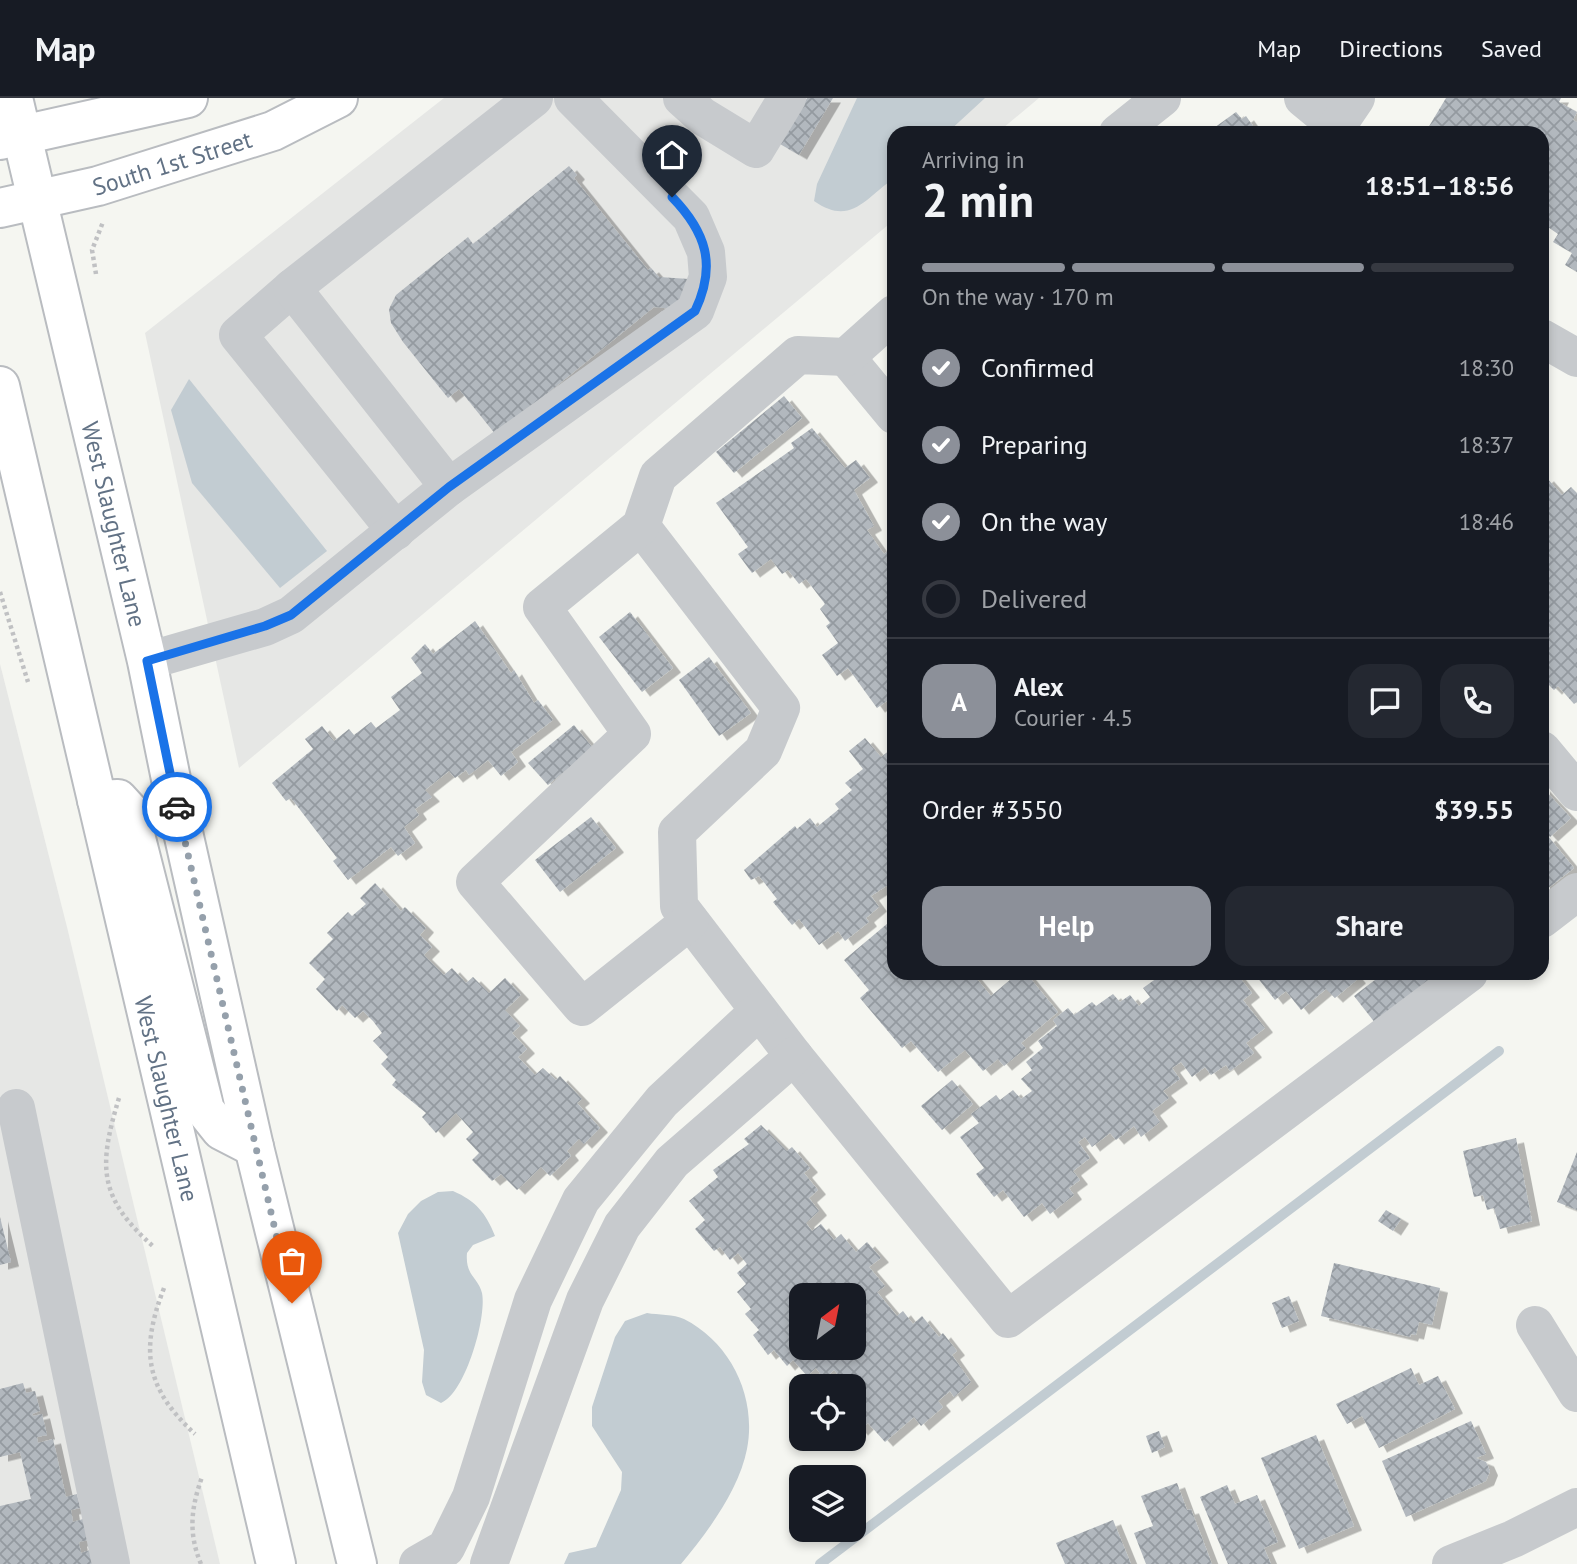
<!DOCTYPE html>
<html lang="en">
<head>
<meta charset="utf-8">
<style>
  :root { --surface:#171b24; --page:#242831; --text:#f1f3f6; --muted:#9ea1a6; --line:#363941; --accent:#8c9099 }
  body { margin:0; font-family:"PT Sans",sans-serif; background:var(--page); color:var(--text); height:100vh; display:flex; flex-direction:column; font-size:26px; white-space:nowrap }
  * { box-sizing:border-box; margin:0 }
  p { font-size:23px; color:var(--muted) }
  .icon { flex:none; width:38px; height:38px; fill:none; stroke:currentColor; stroke-width:2; stroke-linecap:round; stroke-linejoin:round }
  .map { position:relative; flex:1; overflow:hidden }
  .sheet { position:absolute; left:887px; top:28px; width:662px; height:854px; display:flex; flex-direction:column; background:var(--surface); border-radius:21px; box-shadow:0 4px 10px #0003 }
  .sheet>* { flex:none }
  .needle { width:46px; rotate:32deg }
  .controls { position:absolute; left:789px; top:1185px; display:grid; gap:14px }
  .controls a { display:grid; place-items:center; width:77px; height:77px; border-radius:14px; background:var(--surface); box-shadow:0 4px 10px #0003; font-size:35px }
  .pin { position:absolute; display:grid; place-items:center; width:60px; height:60px; color:#fff; margin:-72px -30px; border-radius:50% 50% 50% 0; rotate:-45deg; box-shadow:0 0 7px #0007 }
  .pin .icon { rotate:45deg }
  .courier { position:absolute; display:grid; place-items:center; width:70px; height:70px; margin:-35px; border:5px solid #1a73e8; border-radius:50%; background:#fff; color:#222; box-shadow:0 2px 9px #0007 }
  .head em { font-style:normal; font-weight:800 }
  .head div { display:flex; flex-direction:column-reverse }
  .head { display:flex; align-items:center; justify-content:space-between; height:119px; padding:0 35px }
  h1 { font-size:46px; font-weight:800; line-height:52px }
  .bar { display:grid; grid-template-columns:repeat(4,1fr); gap:10px 7px; align-content:center; height:84px; padding:0 35px }
  .bar i { height:9px; border-radius:5px; background:var(--line) }
  .bar .current { background:var(--accent) }
  .bar p { grid-column:span 4 }
  .line { display:flex; align-items:center; gap:18px; padding:0 35px; border-top:2px solid var(--line) }
  .line div { flex:1 }
  .round { display:grid; place-items:center; flex:none; width:74px; height:74px; border-radius:21px; background:var(--page) }
  ol { padding:0 35px; list-style:none }
  li { display:flex; align-items:center; gap:21px; height:77px }
  li p { margin-inline-start:auto }
  li .icon { padding:7px; border-radius:50%; background:var(--accent); color:#fff; stroke-width:4 }
  li:last-child { color:var(--muted) }
  li i { width:38px; height:38px; border:4px solid var(--line); border-radius:50% }
  .action { display:flex; gap:14px; margin-top:auto; padding:14px 35px }
  .action a { flex:1; height:80px; border-radius:21px; background:var(--accent); color:#fff; font-size:28px; font-weight:800; line-height:80px; text-align:center }
  .action a+a { background:var(--page); color:var(--text) }
  header { display:flex; align-items:center; gap:42px; box-sizing:border-box; height:98px; padding:0 35px; background:var(--surface); border-bottom:2px solid var(--line) }
  header strong { font-size:33px }
  nav { display:flex; gap:38px; margin-inline-start:auto; font-size:24px }
  .map>svg:first-child { display:block }
  .built { fill:#e6e7e5 }
  .water { fill:#c2ccd2 }
  .lines { fill:none; stroke-linecap:round; stroke-linejoin:round }
  .stream { stroke:#c2ccd2; stroke-width:10 }
  .building { fill:url(#building-cross-hatch); fill-rule:evenodd; filter:url(#shadow) }
  .major-casing { stroke:#b9bcc0; stroke-width:42 }
  .path { stroke:#c0c1c3; stroke-width:4.5; stroke-dasharray:3.5 3.5; stroke-linecap:butt }
  .minor { stroke:#c7cacd; stroke-width:38 }
  .major { stroke:#fff; stroke-width:38 }
  .done { stroke:#95a0ab; stroke-width:7; stroke-dasharray:0 12.6 }
  .route { stroke:#1a73e8; stroke-width:9 }
  .labels { text-anchor:middle; dominant-baseline:central; stroke-width:7; stroke-linejoin:round; paint-order:stroke }
  .street-label { font-size:24px; fill:#627285; stroke:#fff }
</style>
</head>
<body>
<header>
<strong>Map</strong>
<nav><a>Map</a><a>Directions</a><a>Saved</a></nav>
</header>
<div class="map">
<svg width="1577" height="1466" viewBox="0 0 1577 1466">
  <defs>
    <pattern id="building-cross-hatch" width="8" height="8" patternUnits="userSpaceOnUse" patternTransform="scale(1.75)"><rect width="8" height="8" fill="#b2b8be"/><path d="M0 0l8 8M0 8l8-8" fill="none" stroke="#949aa0"/></pattern>
    <filter id="shadow"><feDropShadow dx="8" dy="4.5" stdDeviation="0" flood-color="#0004"/></filter>
  </defs>
  <rect width="100%" height="100%" fill="#f5f6f1"/>
  <g class="built">
    <polygon points="444,0 1039,0 997,35 894,35 894,122 239,670 145,235"/>
    <polygon points="0,566 67,829 220,1466 0,1466"/>
  </g>
  <g class="water">
    <path d="M857,0H985L947,35H894V80C864,102 850,128 814,103L817,86Z"/>
    <polygon points="189,281 327,453 280,490 192,385 171,312"/>
    <path d="M453,1093C476,1103 486,1115 495,1138L473,1147L467,1155C465,1178 478,1179 482,1195C487,1220 465,1296 441,1305L426,1297L422,1284L424,1252L398,1135L408,1116L421,1103L438,1094Z"/>
    <path d="M647,1215C658,1217 674,1216 684,1221C731,1245 757,1299 747,1351C739,1392 707,1435 681,1466H564L569,1455L596,1449L621,1392L622,1374L592,1328V1309L615,1239L625,1223Z"/>
  </g>
  <g class="lines">
    <polyline class="stream" points="820,1466 1499,953"/>
  </g>
  <g class="building">
    <polygon points="807,0 833,0 799,57 780,46"/>
    <polygon points="1446,0 1561,0 1559,4 1577,14 1573,22 1577,24 1577,174 1565,167 1572,155 1553,144 1558,136 1542,125 1542,35 1425,35"/>
    <polygon points="1236,14 1242,21 1246,18 1258,35 1207,35"/>
    <polygon points="569,68 577,77 574,80 648,172 651,170 659,179 689,181 684,212 654,209 496,337 459,291 448,300 403,244 391,225 389,211 396,197 468,139 473,146"/>
    <polygon points="784,298 802,320 734,375 716,354"/>
    <polygon points="812,330 845,370 856,362 870,380 854,392 874,428 867,432 884,456 892,450 894,453 894,598 877,610 848,570 837,578 822,557 838,545 826,528 830,525 820,511 825,506 806,481 799,486 788,472 782,476 771,461 752,475 738,456 748,449 716,405 794,350 791,345"/>
    <polygon points="1546,379 1562,397 1571,389 1577,395 1577,604 1574,606 1558,588 1554,592 1542,580 1545,572 1542,569 1542,382"/>
    <polygon points="630,514 673,570 642,594 599,539"/>
    <polygon points="475,523 511,575 514,572 534,605 538,602 553,622 511,654 518,664 501,678 488,662 469,677 466,672 455,680 449,673 425,692 432,699 415,711 419,717 404,729 415,745 398,758 391,749 348,782 333,763 337,760 291,700 286,703 272,685 313,651 305,641 322,628 334,643 349,631 354,637 371,624 376,630 400,612 391,599 422,575 411,560 425,546 433,556"/>
    <polygon points="709,559 751,615 719,638 679,582"/>
    <polygon points="574,627 593,650 548,687 528,665"/>
    <polygon points="865,640 881,659 894,649 894,783 871,798 879,809 866,820 869,824 845,843 838,833 819,847 799,821 792,827 773,804 777,801 759,778 751,782 744,772 795,728 797,731 810,720 817,729 839,711 835,706 852,692 845,685 863,671 849,653"/>
    <polygon points="1542,689 1571,720 1550,739 1542,730"/>
    <polygon points="591,719 616,750 560,794 535,762"/>
    <polygon points="1548,738 1574,770 1542,795 1542,743"/>
    <polygon points="375,785 401,813 405,809 426,830 420,837 432,849 424,857 444,877 452,870 466,885 473,879 489,895 505,880 521,897 505,912 520,928 512,935 527,951 518,959 535,977 543,970 556,982 560,978 582,1001 577,1005 600,1030 584,1046 579,1041 567,1053 571,1058 550,1078 541,1069 517,1092 501,1076 492,1083 472,1062 479,1055 466,1041 473,1034 456,1015 436,1035 422,1019 426,1015 392,987 396,982 381,966 388,959 373,943 382,935 373,923 363,913 355,920 342,907 337,913 316,891 325,881 309,865 333,841 327,835 348,814 352,818 366,806 360,800"/>
    <polygon points="894,820 894,875 972,875 991,898 1018,875 1026,875 1058,914 1021,945 1026,950 1004,968 998,961 983,973 965,952 938,974 911,943 902,950 860,900 869,892 844,862"/>
    <polygon points="1154,875 1222,875 1225,880 1236,875 1252,895 1243,902 1265,930 1246,945 1254,955 1230,973 1226,967 1211,977 1205,969 1192,979 1181,964 1172,970 1180,981 1163,993 1169,1000 1152,1013 1160,1024 1141,1039 1134,1028 1116,1042 1110,1035 1092,1049 1085,1039 1078,1044 1090,1060 1073,1073 1080,1082 1069,1090 1074,1097 1050,1116 1042,1105 1024,1119 1003,1092 994,1099 976,1076 984,1070 960,1039 979,1025 971,1016 996,997 1000,1002 1013,992 1021,1001 1032,993 1021,981 1032,972 1026,964 1043,950 1038,943 1057,928 1053,922 1068,910 1074,917 1092,904 1096,908 1113,896 1120,904 1130,897 1139,908 1150,899 1143,890 1157,880"/>
    <polygon points="1261,875 1353,875 1358,881 1335,900 1326,891 1301,912 1286,893 1275,902 1257,879"/>
    <polygon points="1384,875 1432,875 1438,883 1379,930 1354,898"/>
    <polygon points="952,982 973,1006 942,1032 921,1008"/>
    <path d="M761,1027L787,1053L792,1049L810,1070L804,1075L818,1092L809,1100L819,1113L806,1125L812,1133L821,1126L834,1142L841,1136L856,1154L867,1144L881,1160L869,1169L885,1188L877,1194L897,1218L903,1213L913,1226L922,1218L939,1239L943,1235L957,1253L952,1257L971,1284L954,1299L950,1293L938,1303L943,1309L921,1328L914,1319L885,1344L868,1325L860,1333L854,1326V1288H838L844,1283L834,1272L824,1281L816,1270L807,1278L793,1262L787,1268L774,1252L768,1257L753,1237L759,1232L745,1216L751,1211L737,1194L746,1186L737,1175L747,1166L738,1155L730,1162L720,1149L714,1153L695,1131L705,1122L689,1103L718,1079L713,1072L749,1046L744,1041ZM802,1197H854V1250H802Z"/>
    <polygon points="1516,1040 1532,1123 1500,1131 1494,1110 1487,1112 1483,1097 1474,1099 1463,1053"/>
    <polygon points="1577,1054 1577,1112 1557,1104"/>
    <polygon points="1386,1112 1401,1121 1393,1133 1378,1123"/>
    <polygon points="0,1119 11,1164 0,1167"/>
    <polygon points="1334,1165 1440,1190 1432,1227 1419,1224 1416,1237 1411,1236 1410,1239 1321,1218"/>
    <polygon points="1289,1198 1299,1223 1282,1230 1272,1205"/>
    <polygon points="1411,1270 1419,1287 1438,1278 1455,1311 1379,1350 1362,1318 1347,1326 1336,1306"/>
    <polygon points="23,1285 26,1295 35,1293 40,1313 32,1316 33,1318 42,1316 47,1337 37,1339 38,1345 53,1341 66,1399 77,1396 80,1410 71,1412 73,1424 83,1421 88,1442 79,1444 81,1455 90,1452 93,1466 0,1466 0,1408 31,1401 20,1354 0,1359 0,1291"/>
    <polygon points="1471,1323 1486,1356 1476,1360 1486,1364 1490,1373 1486,1383 1406,1419 1382,1363"/>
    <polygon points="1159,1333 1165,1349 1152,1355 1146,1338"/>
    <polygon points="1316,1337 1354,1428 1299,1451 1261,1360"/>
    <polygon points="1177,1385 1187,1412 1191,1411 1212,1466 1146,1466 1134,1435 1153,1428 1141,1398"/>
    <polygon points="1227,1387 1235,1406 1257,1397 1278,1444 1264,1450 1271,1466 1228,1466 1200,1399"/>
    <polygon points="1113,1422 1131,1466 1065,1466 1056,1445"/>
  </g>
  <g class="lines">
    <defs>
      <g id="major">
        <path id="s1" d="M13,0L147,563L171,681L254,1049L357,1466"/>
        <polyline points="0,42 188,0"/>
        <path id="s2" d="M0,110L98,88L273,33L338,0"/>
        <path id="s3" d="M0,288L276,1466"/>
        <polyline points="97,702 118,701 129,713 205,1012 221,1032 254,1049"/>
      </g>
    </defs>
    <use href="#major" class="major-casing"/>
    <g class="path">
      <polyline points="96,176 92,152 103,124"/>
      <polyline points="0,494 28,584"/>
      <path d="M119,1000C98,1069 98,1100 155,1150"/>
      <path d="M164,1190C140,1252 145,1290 195,1336"/>
      <path d="M201,1466C188,1435 191,1410 202,1379"/>
    </g>
    <g class="minor">
      <polyline points="682,0 702,18 756,51 787,0"/>
      <polyline points="1303,0 1337,28 1340,35"/>
      <polyline points="1337,28 1356,0"/>
      <polyline points="1118,35 1162,0"/>
      <polyline points="292,190 238,237 396,433"/>
      <polyline points="1542,240 1577,260"/>
      <polyline points="846,259 894,317"/>
      <polyline points="449,389 695,213 708,179 706,154 691,119 573,0"/>
      <polyline points="641,428 781,610 763,653 677,734 679,808 794,958 1008,1221 1469,875"/>
      <polyline points="147,563 265,529 291,517 449,389 292,190 534,0"/>
      <polyline points="1542,652 1577,694"/>
      <polyline points="1542,821 1577,794"/>
      <polyline points="690,823 582,909 475,784 632,636 542,509 641,428 658,378 798,257 846,259 894,216"/>
      <polyline points="16,1010 111,1466"/>
      <polyline points="1535,1227 1577,1295"/>
      <polyline points="418,1466 446,1450 471,1399 533,1202 581,1102 662,1003 759,913"/>
      <polyline points="489,1466 585,1202 622,1128 672,1064 794,958"/>
      <polyline points="1451,1466 1513,1441 1577,1409"/>
    </g>
    <use href="#major" class="major"/>
  </g>
  <g class="lines">
    <polyline class="done" points="177,709 292,1205"/>
    <path class="route" d="M177,709L147,563L265,528L291,517L449,389L695,213C717,167 706,134 672,99"/>
  </g>
  <g class="labels">
    <g class="street-label">
      <text stroke="none"><textPath href="#s2" startOffset="178">South 1st Street</textPath></text>
      <text stroke="none"><textPath href="#s1" startOffset="438">West Slaughter Lane</textPath></text>
      <text stroke="none"><textPath href="#s3" startOffset="732">West Slaughter Lane</textPath></text>
    </g>
  </g>
</svg>
<div class="controls">
<a><svg class="needle" viewBox="-14 -14 28 28"><path d="M0-13l5 13h-10z" fill="#e53935"/><path d="M0 13l5-13h-10z" fill="#9ea1a6"/></svg></a>
<a><svg class="icon" aria-label="locate" viewBox="0 0 24 24"><circle cx="12" cy="12" r="6"/><path d="M12 2v4M12 18v4M2 12h4M18 12h4"/></svg></a>
<a><svg class="icon" aria-label="layers" viewBox="0 0 24 24"><path d="M12 4l9 5-9 5-9-5zM3 14l9 5 9-5"/></svg></a>
</div>
<div class="pin" style="left:292px;top:1205px;background:#ea580c"><svg class="icon" aria-label="bag" viewBox="0 0 24 24"><path d="M5 8h14l-1 12H6zM9 8a3 3 0 0 1 6 0"/></svg></div>
<div class="pin" style="left:672px;top:99px;background:#1f2937"><svg class="icon" aria-label="home" viewBox="0 0 24 24"><path d="M3 11l9-7 9 7M6 9v11h12V9"/></svg></div>
<div class="courier" style="left:177px;top:709px"><svg class="icon" aria-label="car" viewBox="0 0 24 24"><path d="M5 17H2v-5l4-1 3-4h7l3 4 3 1v5h-3M9 17h6M6 11h13"/><circle cx="7" cy="17" r="2"/><circle cx="17" cy="17" r="2"/></svg></div>
<section class="sheet">
<div class="head"><div><h1>2 min</h1><p>Arriving in</p></div><em>18:51–18:56</em></div>
<div class="bar"><i class="current"></i><i class="current"></i><i class="current"></i><i></i><p>On the way · 170 m</p></div>
<ol>
<li><svg class="icon" aria-label="check" viewBox="0 0 24 24"><path d="M5 12l5 5 9-10"/></svg>Confirmed<p>18:30</p></li>
<li><svg class="icon" aria-label="check" viewBox="0 0 24 24"><path d="M5 12l5 5 9-10"/></svg>Preparing<p>18:37</p></li>
<li><svg class="icon" aria-label="check" viewBox="0 0 24 24"><path d="M5 12l5 5 9-10"/></svg>On the way<p>18:46</p></li>
<li><i></i>Delivered</li>
</ol>
<div class="line" style="height:126px"><b class="round" style="background:var(--accent);color:#fff">A</b><div><b>Alex</b><p>Courier · 4.5</p></div><a class="round"><svg class="icon" aria-label="chat" viewBox="0 0 24 24"><path d="M4 5h16v11H9l-5 4z"/></svg></a><a class="round"><svg class="icon" aria-label="phone" viewBox="0 0 24 24"><path d="M5 4h4l2 5-3 2q2 4 5 5l2-3 5 2v4C11 20 4 13 5 4z"/></svg></a></div>
<div class="line" style="height:91px"><div>Order #3550</div><b>$39.55</b></div>
<div class="action"><a>Help</a><a>Share</a></div>
</section>
</div>
</body>
</html>
